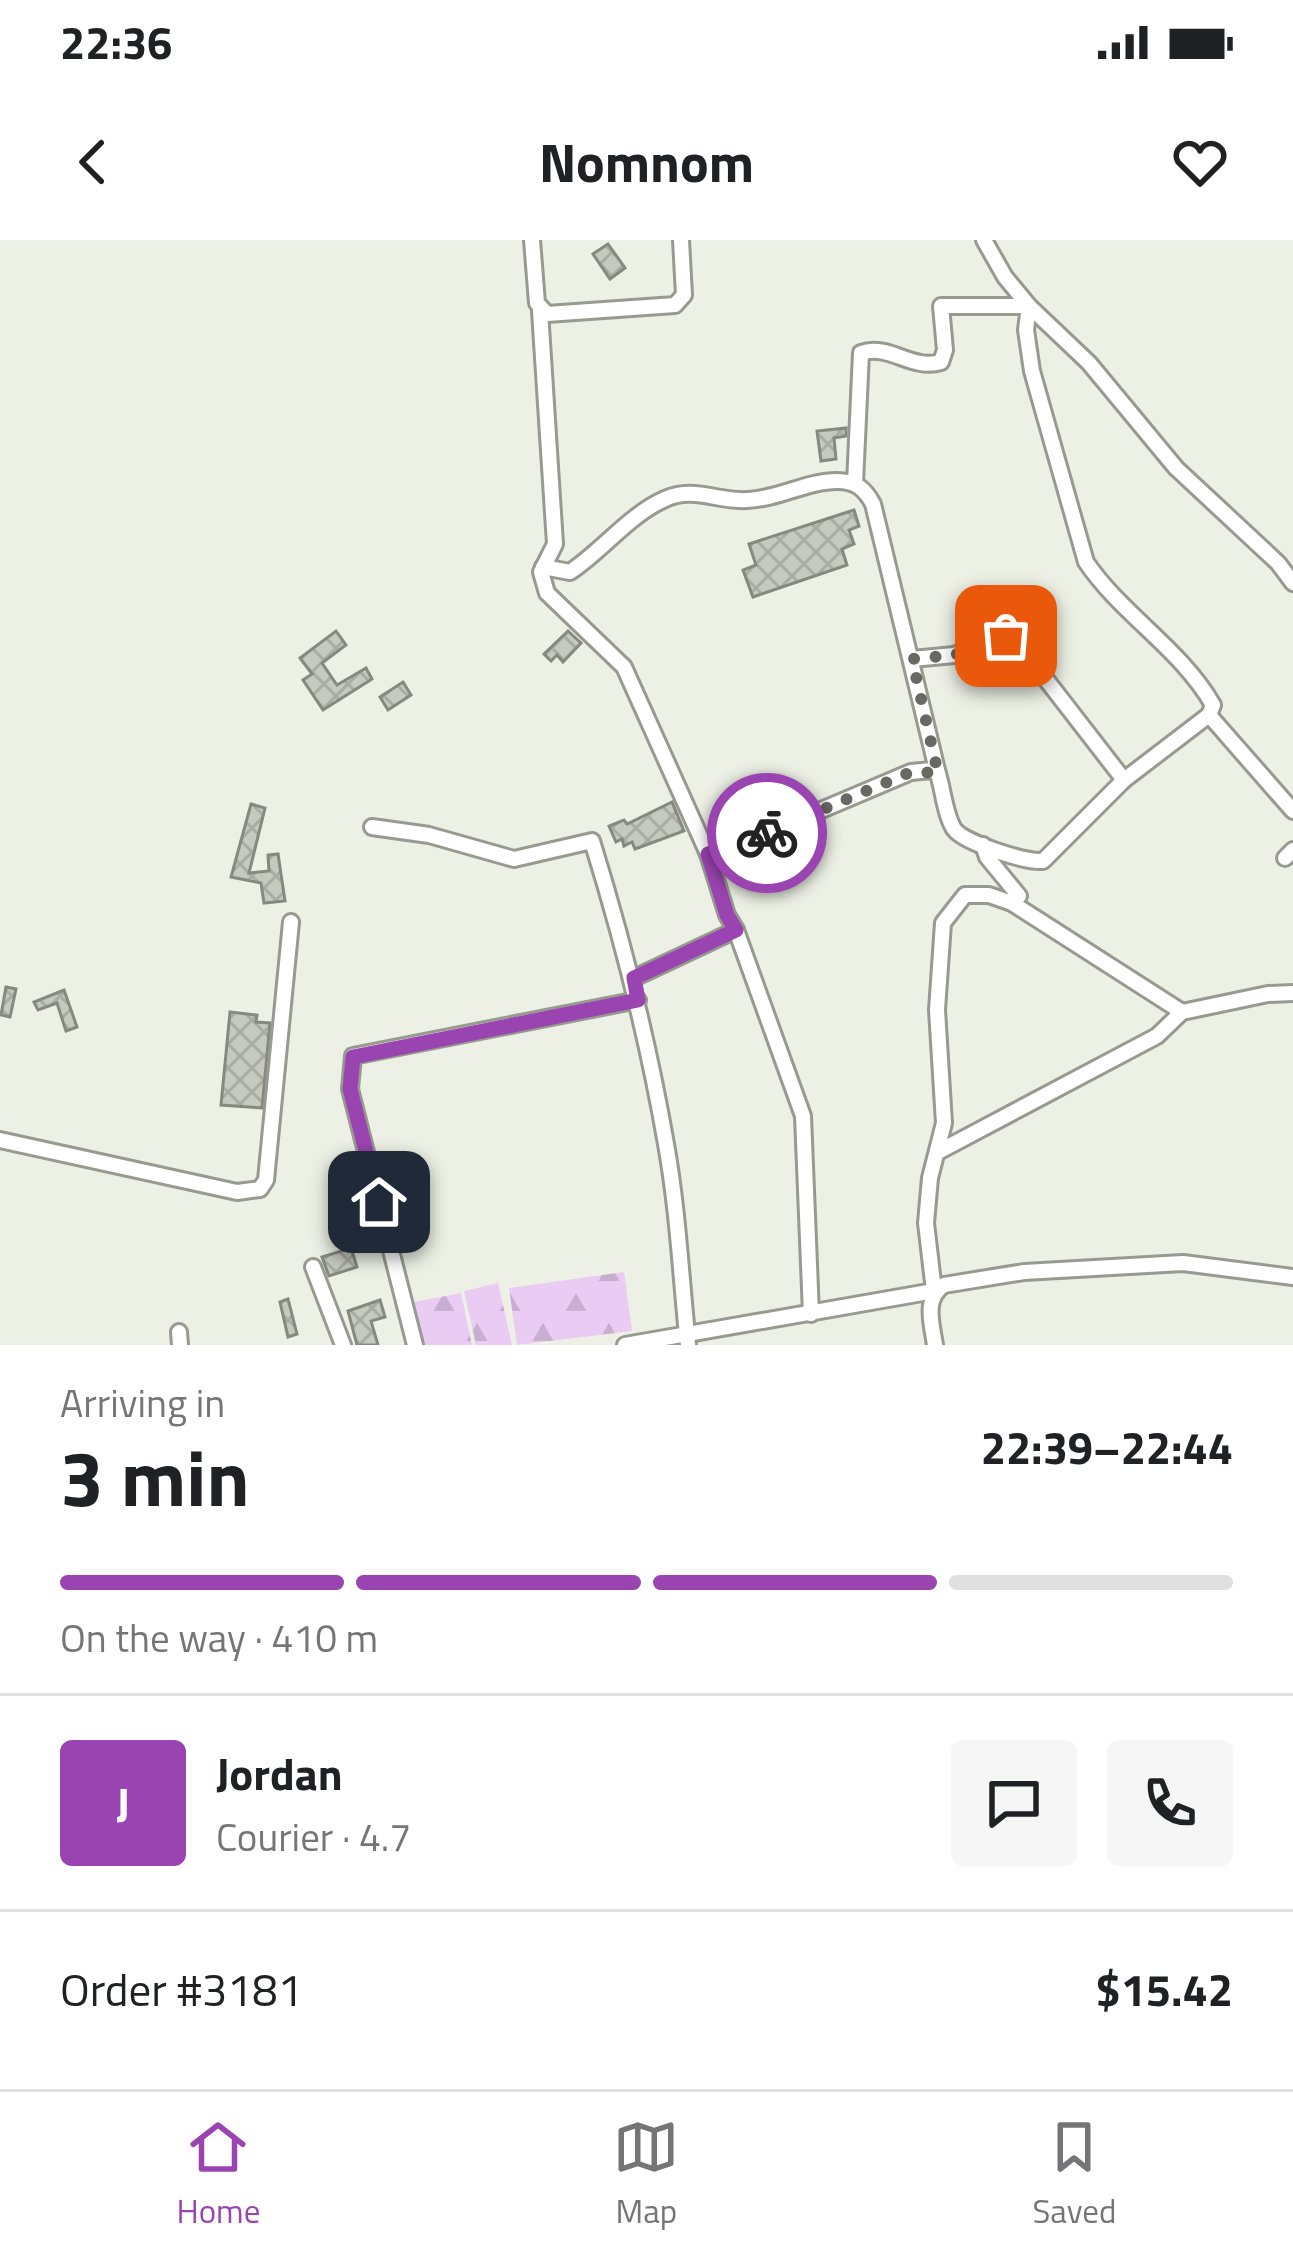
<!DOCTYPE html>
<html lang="en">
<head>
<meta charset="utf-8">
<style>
  :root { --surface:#fff; --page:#f6f6f6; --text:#202124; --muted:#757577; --line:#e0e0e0; --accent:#9a44b1 }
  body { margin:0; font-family:"Titillium Web",sans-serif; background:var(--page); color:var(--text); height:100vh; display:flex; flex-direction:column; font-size:45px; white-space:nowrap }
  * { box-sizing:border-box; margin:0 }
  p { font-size:39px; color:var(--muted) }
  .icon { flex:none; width:66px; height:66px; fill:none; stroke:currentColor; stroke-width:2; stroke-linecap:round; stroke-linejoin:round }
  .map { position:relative; height:1105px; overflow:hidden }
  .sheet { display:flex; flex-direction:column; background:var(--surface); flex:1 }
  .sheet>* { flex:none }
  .pin { position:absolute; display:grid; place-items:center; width:102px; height:102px; color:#fff; margin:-51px; border-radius:24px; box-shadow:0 6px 18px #0006 }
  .courier { position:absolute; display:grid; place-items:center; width:120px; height:120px; margin:-60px; border:9px solid #9a44b1; border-radius:50%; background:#fff; color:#222; box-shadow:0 3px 15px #0007 }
  .overview em { font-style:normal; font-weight:700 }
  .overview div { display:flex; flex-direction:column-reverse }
  .overview { display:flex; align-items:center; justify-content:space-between; height:204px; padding:0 60px }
  h1 { font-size:78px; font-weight:700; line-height:90px }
  .bar { display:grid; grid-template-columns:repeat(4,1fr); gap:18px 12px; align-content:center; height:144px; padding:0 60px }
  .bar i { height:15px; border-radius:9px; background:var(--line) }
  .bar .active { background:var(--accent) }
  .bar p { grid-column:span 4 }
  .line { display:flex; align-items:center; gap:30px; padding:0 60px; border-top:3px solid var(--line) }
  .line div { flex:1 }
  .round { display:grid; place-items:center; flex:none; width:126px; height:126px; border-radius:12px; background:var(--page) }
  .status { display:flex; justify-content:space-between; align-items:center; height:84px; padding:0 60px; background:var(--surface); direction:ltr }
  .status svg { height:33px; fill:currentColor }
  header { display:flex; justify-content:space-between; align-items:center; height:156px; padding:0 60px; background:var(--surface); font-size:54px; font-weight:700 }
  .tab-bar { display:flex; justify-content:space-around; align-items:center; height:168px; border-top:3px solid var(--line); background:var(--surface); font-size:33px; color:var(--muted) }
  .tab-bar a { display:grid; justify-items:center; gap:6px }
  .tab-bar .active { color:var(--accent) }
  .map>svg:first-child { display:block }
  .forest { fill:url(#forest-firs) }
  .building { fill:url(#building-cross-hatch); stroke:#85897f; stroke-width:3 }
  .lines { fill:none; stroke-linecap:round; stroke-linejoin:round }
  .minor-casing { stroke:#969a8f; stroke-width:20 }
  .minor { stroke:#fff; stroke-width:14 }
  .done { stroke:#676962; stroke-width:12; stroke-dasharray:0 21.6 }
  .route { stroke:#9a44b1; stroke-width:15 }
</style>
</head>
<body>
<div class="status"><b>22:36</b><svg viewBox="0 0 49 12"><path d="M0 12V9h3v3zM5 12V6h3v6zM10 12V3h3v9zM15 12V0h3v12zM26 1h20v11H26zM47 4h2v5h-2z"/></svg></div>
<header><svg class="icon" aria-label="back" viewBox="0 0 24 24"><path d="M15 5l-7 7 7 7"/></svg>Nomnom<svg class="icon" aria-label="heart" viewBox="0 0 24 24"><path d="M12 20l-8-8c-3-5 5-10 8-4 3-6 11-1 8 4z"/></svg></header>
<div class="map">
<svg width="1293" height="1105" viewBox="0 0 1293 1105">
  <defs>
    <pattern id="forest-firs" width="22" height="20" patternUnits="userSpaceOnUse" patternTransform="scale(3)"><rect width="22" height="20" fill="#eacbf3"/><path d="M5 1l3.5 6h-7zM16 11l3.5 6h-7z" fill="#c8aed0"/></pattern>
    <pattern id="building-cross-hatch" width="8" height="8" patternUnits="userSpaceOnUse" patternTransform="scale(3)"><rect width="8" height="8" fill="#c5c9be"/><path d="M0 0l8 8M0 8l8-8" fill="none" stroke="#a9aca3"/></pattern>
  </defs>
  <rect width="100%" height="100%" fill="#edf1e5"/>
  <g class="forest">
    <polygon points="624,1032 632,1091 517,1105 509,1048"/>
    <polygon points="498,1043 512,1105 476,1105 464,1051"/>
    <polygon points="461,1053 472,1105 422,1105 414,1062"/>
  </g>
  <g class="building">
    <polygon points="608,4 625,28 610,39 593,14"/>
    <polygon points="846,188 846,196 834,198 836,219 821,221 817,191"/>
    <polygon points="854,270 859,286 849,290 854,304 842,309 847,325 753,357 743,330 756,325 749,304"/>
    <polygon points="336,391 346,405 322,423 337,445 366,428 372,439 323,470 303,440 312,434 300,418"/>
    <polygon points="568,391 581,403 563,422 557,415 551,421 544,414"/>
    <polygon points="403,442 411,455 388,470 380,457"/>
    <polygon points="672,562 684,591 635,609 632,602 624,606 622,599 616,602 609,586 624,580 627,584"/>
    <polygon points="251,564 265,568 249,633 269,631 268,615 278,614 285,661 264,663 261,643 231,637"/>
    <polygon points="6,747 16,749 10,777 1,775"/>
    <polygon points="64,750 77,787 66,791 57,763 38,770 34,762"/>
    <polygon points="230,772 257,775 256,782 270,783 262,868 221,865"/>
    <polygon points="351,1008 357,1027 329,1036 322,1017"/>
    <polygon points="288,1059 297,1094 288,1097 280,1062"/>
    <polygon points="380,1060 385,1077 371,1081 378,1105 357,1105 348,1071"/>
  </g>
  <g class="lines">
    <defs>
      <g id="minor">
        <polyline points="532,0 537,63 547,74 675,65 684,55 681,0"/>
        <polyline points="984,0 1005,37 1029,66 1089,123 1176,228 1278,323 1293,343"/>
        <polyline points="540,71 555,304 541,332 547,353 624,427 708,614"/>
        <path d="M543,327L570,332C603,310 629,275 665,259C693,246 719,262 747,260C778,259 807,241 837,241C856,241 865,249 873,264L938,534"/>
        <polyline points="912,419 954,415 1006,396 1014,398 1124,540"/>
        <polyline points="1209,475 1293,571"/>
        <path d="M372,587L429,595L514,619L592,601C623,701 648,801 666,904C678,971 681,1038 688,1105"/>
        <polyline points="1285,618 1293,610"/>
        <polyline points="1012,663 1182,772"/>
        <polyline points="736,690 803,876 811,1074"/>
        <path d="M634,738L736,690L727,675L708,614L767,593L911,532L932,530L938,534C943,549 945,575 954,589C964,603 1025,622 1043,621L1124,540L1209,475L1213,465C1181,409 1122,375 1086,322L1032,131L1026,90L1029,66H941L945,110L941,122C912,131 889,103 861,113L855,243"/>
        <polyline points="0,900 237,952 260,949 266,940 291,682"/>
        <polyline points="938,912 1157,796 1182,772 1268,754 1293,753"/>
        <polyline points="313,1027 343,1105"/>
        <polyline points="179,1092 180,1105"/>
        <polyline points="415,1105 350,849 353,816 638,760"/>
        <polyline points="625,1105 934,1051 926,983 930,938 944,883 937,770 943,683 965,655 989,655 1012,663 1019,656 987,617 983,605"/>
        <path d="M935,1105C932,1084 923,1059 944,1045L1024,1032L1183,1023L1293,1037"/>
      </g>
    </defs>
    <use href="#minor" class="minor-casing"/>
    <use href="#minor" class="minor"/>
  </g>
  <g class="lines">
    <polyline class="done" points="767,593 911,532 938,533 912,419 954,415 1006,396"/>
    <polyline class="route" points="379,962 350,849 353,817 638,760 634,738 736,690 727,675 708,614 767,593"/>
  </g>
</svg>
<div class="pin" style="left:1006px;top:396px;background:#ea580c"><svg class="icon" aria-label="bag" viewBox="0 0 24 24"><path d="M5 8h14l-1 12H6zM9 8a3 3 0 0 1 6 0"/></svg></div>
<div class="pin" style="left:379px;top:962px;background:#1f2937"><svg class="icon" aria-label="home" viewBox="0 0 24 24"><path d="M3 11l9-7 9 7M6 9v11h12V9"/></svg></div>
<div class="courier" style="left:767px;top:593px"><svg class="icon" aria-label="bike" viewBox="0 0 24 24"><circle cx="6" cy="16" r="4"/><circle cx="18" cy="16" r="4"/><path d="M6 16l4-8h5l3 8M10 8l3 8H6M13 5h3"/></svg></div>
</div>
<section class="sheet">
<div class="overview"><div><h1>3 min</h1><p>Arriving in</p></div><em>22:39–22:44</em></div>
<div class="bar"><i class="active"></i><i class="active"></i><i class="active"></i><i></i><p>On the way · 410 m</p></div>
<div class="line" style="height:216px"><b class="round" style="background:var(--accent);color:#fff">J</b><div><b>Jordan</b><p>Courier · 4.7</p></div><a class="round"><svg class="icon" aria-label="chat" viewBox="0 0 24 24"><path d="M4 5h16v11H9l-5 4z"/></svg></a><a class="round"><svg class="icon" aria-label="phone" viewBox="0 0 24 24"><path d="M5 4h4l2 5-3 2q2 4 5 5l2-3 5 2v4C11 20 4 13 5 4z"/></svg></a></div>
<div class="line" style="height:156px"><div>Order #3181</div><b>$15.42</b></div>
</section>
<nav class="tab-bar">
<a class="active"><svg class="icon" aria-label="home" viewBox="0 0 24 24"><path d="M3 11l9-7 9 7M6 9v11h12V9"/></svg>Home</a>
<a><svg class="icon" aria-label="map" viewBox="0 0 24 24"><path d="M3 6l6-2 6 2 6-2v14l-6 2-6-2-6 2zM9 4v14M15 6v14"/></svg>Map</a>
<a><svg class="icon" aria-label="saved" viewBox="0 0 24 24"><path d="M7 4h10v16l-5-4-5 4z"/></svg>Saved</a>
</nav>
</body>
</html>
